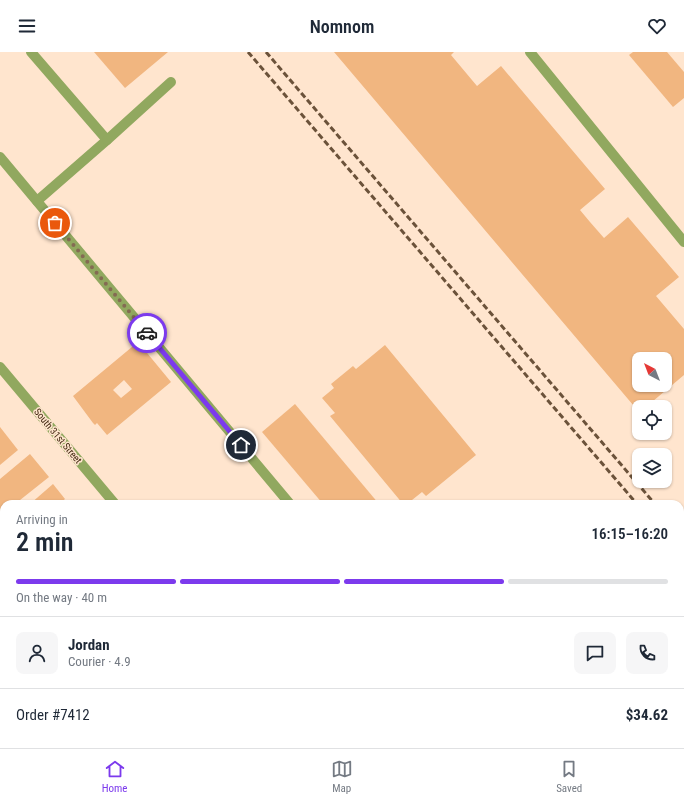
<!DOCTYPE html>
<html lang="en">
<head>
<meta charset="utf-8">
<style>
  :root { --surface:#fff; --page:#f6f6f7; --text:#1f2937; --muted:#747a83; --line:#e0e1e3; --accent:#7c3aed }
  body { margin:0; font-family:"Roboto Condensed",sans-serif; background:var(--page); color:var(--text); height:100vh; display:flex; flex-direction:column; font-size:15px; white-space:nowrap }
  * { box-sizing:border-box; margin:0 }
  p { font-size:13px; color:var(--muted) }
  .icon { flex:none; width:22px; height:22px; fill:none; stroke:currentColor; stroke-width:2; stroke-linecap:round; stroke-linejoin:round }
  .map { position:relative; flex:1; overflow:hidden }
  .drawer { position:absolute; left:0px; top:448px; width:684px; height:248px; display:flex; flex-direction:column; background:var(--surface); border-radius:12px 12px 0 0; box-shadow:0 1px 3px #0004 }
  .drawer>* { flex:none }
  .needle { width:26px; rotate:318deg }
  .fabs { position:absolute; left:632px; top:300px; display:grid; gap:8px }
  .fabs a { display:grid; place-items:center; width:40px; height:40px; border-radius:8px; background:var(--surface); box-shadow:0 1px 3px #0004; font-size:20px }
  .pin { position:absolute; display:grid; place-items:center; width:34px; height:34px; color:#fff; margin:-17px; border:2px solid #fff; border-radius:50%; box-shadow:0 1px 4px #0007 }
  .courier { position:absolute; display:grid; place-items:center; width:40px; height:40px; margin:-20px; border:3px solid #7c3aed; border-radius:50%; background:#fff; color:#222; box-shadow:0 1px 5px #0007 }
  .head em { font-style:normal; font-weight:600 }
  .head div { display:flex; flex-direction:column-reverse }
  .head { display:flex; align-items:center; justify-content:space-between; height:68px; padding:0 16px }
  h1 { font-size:26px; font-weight:600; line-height:30px }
  .bar { display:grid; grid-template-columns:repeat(4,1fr); gap:6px 4px; align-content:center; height:48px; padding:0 16px }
  .bar i { height:5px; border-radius:3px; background:var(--line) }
  .bar .selected { background:var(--accent) }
  .bar p { grid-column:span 4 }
  .line { display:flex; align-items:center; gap:10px; padding:0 16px; border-top:1px solid var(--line) }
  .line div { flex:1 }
  .round { display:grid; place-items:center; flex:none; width:42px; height:42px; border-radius:8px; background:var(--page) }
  header { display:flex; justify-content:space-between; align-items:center; height:52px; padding:0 16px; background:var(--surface); font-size:18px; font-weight:600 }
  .dock { display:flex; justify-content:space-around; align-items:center; height:56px; border-top:1px solid var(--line); background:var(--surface); font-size:11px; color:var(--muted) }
  .dock a { display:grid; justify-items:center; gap:2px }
  .dock .selected { color:var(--accent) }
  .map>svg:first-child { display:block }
  .building { fill:#f1b680; fill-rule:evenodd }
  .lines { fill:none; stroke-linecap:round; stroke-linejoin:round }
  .minor { stroke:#91a85f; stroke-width:10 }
  .rail { stroke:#6b523a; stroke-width:3; stroke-dasharray:6 3; stroke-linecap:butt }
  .done { stroke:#846b53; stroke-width:4; stroke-dasharray:0 7.2 }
  .route { stroke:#7c3aed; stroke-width:5 }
  .labels { text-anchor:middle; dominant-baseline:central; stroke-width:3; stroke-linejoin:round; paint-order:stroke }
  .street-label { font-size:10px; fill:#422911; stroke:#ffe5ce }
</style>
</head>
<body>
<header><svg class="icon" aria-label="menu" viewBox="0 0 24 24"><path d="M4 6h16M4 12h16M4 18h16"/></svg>Nomnom<svg class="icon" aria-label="heart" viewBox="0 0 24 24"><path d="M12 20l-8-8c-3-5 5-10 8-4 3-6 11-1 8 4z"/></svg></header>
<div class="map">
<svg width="684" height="696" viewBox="0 0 684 696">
  <rect width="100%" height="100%" fill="#ffe5ce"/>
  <g class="building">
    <polygon points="94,0 168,0 125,36"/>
    <path d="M334,0H454L451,3L477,34L501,14L605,137L580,158L590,170L604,186L628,165L679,225L656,244L684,277V323L646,355H639V360ZM639,307H665V333H639Z"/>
    <polygon points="633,0 667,0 684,20 684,46 673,55 629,3"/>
    <path d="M138,290L171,330L107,383L97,371L95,373L93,371L73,344ZM124,328L132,337L121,346L113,338Z"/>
    <polygon points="385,293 476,403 426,444 422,440 407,452 403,452 330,364 335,361 322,346 334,336 331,332 353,314 356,317"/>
    <polygon points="295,352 379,452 323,452 262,380"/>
    <polygon points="0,375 18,398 0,413"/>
    <polygon points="30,402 49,425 15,452 4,452 4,461 0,456 0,427"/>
    <polygon points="53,432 65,447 59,452 30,452"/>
    <polygon points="4,552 4,571 0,575 0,556"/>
    <polygon points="680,555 684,560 684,654 680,657"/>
    <polygon points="4,586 4,630 2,631 0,629 0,590"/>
    <polygon points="75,692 114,692 117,696 69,696"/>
    <polygon points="131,692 146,692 142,696 134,696"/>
    <polygon points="209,692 257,692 252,696 204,696"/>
    <polygon points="391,692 423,692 418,696 395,696"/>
    <polygon points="456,692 479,692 475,696 459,696"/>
    <polygon points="522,692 637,692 632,696 525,696"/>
  </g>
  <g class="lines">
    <g class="minor">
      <polyline points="31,0 107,88 37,149"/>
      <polyline points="530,0 684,190"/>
      <polyline points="107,88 171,30"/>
      <polyline points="0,105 290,452"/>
      <polyline points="0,315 115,452"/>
      <polyline points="317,692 320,696"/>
      <polyline points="492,692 495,696"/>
      <polyline points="273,696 277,692"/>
    </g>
    <g class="rail">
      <polyline points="248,0 637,452"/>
      <polyline points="266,0 655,452"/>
      <polyline points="680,480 684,485"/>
      <polyline points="680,503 684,508"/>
    </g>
  </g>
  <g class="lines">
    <polyline class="done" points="55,171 147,281"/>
    <polyline class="route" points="147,281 241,393"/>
  </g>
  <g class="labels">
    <g class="street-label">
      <text transform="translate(58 384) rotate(50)">South 31st Street</text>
    </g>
  </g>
</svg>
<div class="fabs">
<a><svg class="needle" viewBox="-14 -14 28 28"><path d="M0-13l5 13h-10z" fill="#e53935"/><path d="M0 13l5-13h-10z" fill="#747a83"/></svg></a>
<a><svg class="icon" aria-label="locate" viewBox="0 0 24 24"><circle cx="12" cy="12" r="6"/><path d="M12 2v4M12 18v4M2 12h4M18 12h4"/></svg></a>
<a><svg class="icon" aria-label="layers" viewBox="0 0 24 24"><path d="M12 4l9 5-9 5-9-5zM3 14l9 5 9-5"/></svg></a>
</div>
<div class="pin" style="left:55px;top:171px;background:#ea580c"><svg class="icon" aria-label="bag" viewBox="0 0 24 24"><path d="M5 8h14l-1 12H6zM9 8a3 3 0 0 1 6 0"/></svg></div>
<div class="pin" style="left:241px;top:393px;background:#1f2937"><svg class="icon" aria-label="home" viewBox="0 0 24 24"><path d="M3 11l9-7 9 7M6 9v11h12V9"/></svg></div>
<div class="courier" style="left:147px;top:281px"><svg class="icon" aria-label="car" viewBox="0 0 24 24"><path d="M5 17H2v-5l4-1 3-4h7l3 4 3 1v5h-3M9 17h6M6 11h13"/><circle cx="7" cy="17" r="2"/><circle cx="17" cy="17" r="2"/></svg></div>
<section class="drawer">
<div class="head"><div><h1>2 min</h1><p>Arriving in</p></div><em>16:15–16:20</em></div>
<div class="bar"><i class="selected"></i><i class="selected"></i><i class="selected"></i><i></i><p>On the way · 40 m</p></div>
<div class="line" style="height:72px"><a class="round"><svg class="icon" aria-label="person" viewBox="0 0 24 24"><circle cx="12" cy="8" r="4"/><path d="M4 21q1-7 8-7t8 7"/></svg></a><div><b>Jordan</b><p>Courier · 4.9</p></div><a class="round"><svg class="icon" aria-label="chat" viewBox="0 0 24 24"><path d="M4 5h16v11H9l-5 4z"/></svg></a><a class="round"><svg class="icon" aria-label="phone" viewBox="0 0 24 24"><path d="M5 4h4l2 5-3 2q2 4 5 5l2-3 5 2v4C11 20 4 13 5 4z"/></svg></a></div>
<div class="line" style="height:52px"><div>Order #7412</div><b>$34.62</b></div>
</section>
</div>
<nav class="dock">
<a class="selected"><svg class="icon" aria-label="home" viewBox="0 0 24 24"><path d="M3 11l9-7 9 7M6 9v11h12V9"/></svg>Home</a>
<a><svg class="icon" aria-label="map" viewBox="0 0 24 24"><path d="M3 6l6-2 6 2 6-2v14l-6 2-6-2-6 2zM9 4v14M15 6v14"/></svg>Map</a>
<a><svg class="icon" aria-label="saved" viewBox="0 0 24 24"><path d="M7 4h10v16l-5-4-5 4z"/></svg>Saved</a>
</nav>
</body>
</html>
